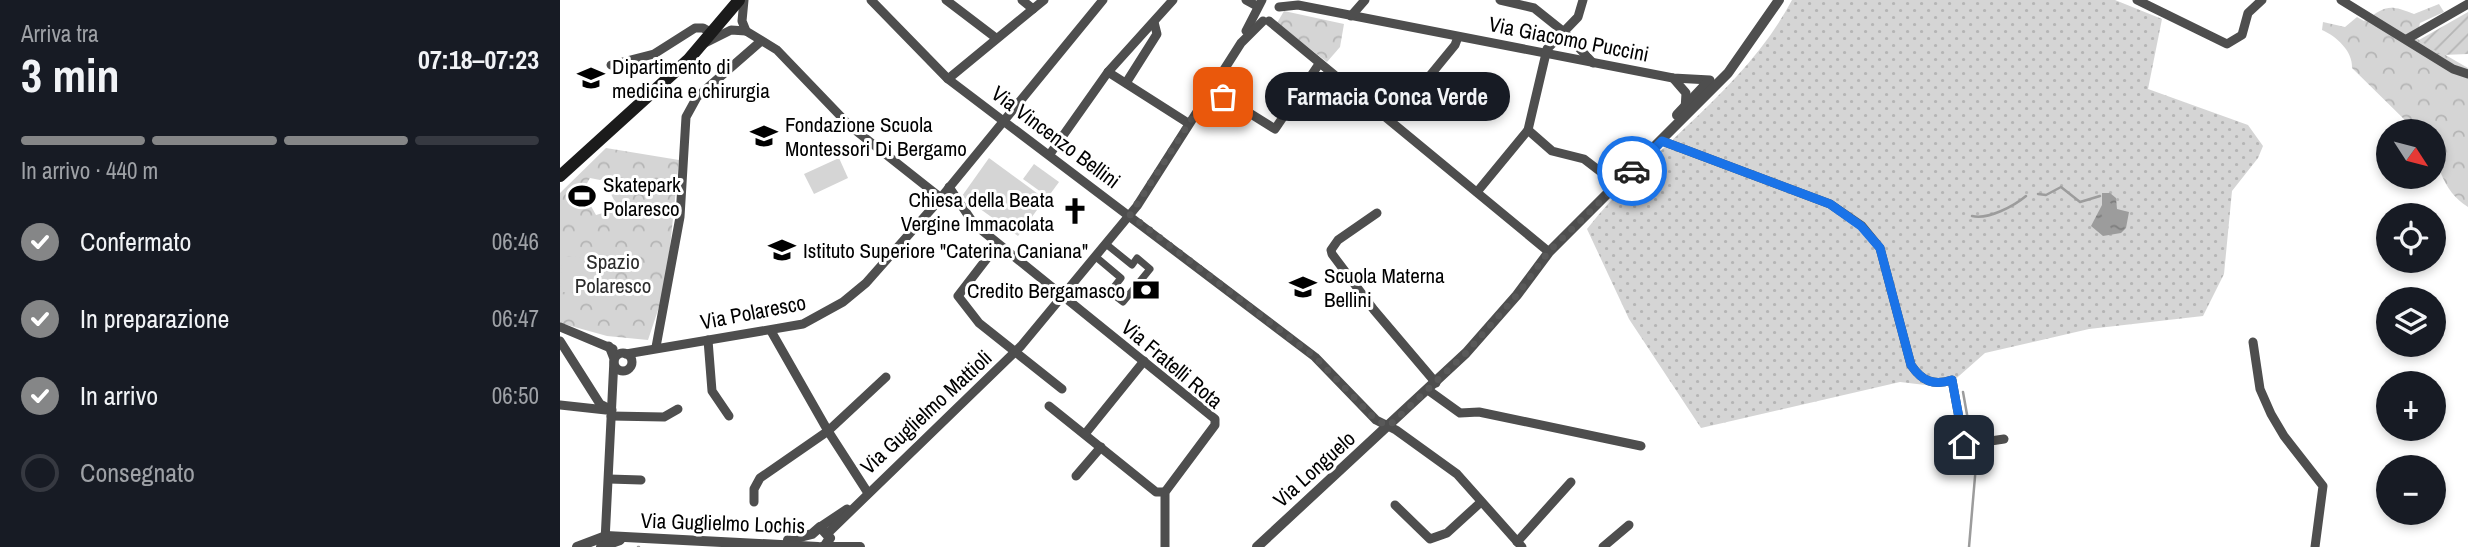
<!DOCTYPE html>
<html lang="it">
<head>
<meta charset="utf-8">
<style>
  :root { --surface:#171b24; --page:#242831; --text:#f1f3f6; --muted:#9ea1a6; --line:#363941; --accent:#858687 }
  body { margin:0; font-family:"Archivo Narrow",sans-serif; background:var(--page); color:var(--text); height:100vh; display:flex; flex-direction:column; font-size:26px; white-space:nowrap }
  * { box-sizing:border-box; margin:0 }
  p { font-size:23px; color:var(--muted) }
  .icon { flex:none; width:38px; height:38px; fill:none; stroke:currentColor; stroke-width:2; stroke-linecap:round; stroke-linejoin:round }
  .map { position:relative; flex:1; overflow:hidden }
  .details { display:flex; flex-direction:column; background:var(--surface); width:560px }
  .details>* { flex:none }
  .needle { width:46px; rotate:126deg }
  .tools { position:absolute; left:1816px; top:119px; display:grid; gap:14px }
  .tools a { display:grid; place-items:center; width:70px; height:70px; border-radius:50%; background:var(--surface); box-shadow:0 4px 10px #0003; font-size:35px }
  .pin { position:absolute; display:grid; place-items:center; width:60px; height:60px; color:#fff; margin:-30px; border-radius:14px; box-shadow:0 4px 10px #0006 }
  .courier { position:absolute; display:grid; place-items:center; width:70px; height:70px; margin:-35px; border:5px solid #1a73e8; border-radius:50%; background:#fff; color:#222; box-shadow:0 2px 9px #0007 }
  .bubble { position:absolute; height:49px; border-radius:24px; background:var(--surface); box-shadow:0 4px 10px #0003; font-size:23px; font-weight:800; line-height:49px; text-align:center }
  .head em { font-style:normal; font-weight:800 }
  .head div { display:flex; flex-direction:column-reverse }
  .head { display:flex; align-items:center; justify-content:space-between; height:119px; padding:0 21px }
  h1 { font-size:46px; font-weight:800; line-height:52px }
  .bar { display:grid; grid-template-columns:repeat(4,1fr); gap:10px 7px; align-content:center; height:84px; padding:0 21px }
  .bar i { height:9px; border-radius:5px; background:var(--line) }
  .bar .on { background:var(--accent) }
  .bar p { grid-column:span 4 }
  ol { padding:0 21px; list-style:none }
  li { display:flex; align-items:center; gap:21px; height:77px }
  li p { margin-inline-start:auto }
  li .icon { padding:7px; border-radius:50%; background:var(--accent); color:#fff; stroke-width:4 }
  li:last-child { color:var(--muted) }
  li i { width:38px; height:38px; border:4px solid var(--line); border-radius:50% }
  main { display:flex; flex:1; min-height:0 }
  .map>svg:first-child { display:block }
  .grass { fill:url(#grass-dots) }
  .forest { fill:url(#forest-crowns); fill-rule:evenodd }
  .garden { fill:url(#garden-furrows) }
  .pitch { fill:#d5d5d5 }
  .water { fill:url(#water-ripples) }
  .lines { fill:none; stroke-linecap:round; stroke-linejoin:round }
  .stream { stroke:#9c9c9c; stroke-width:2.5 }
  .pedestrian { stroke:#4e4e4e; stroke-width:7 }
  .minor { stroke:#4e4e4e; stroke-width:9 }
  .tertiary { stroke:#4e4e4e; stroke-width:10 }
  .secondary { stroke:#1b1b1b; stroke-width:12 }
  .done { stroke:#595959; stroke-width:7; stroke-dasharray:0 12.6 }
  .route { stroke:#1a73e8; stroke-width:9 }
  .labels { text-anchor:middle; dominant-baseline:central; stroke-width:6; stroke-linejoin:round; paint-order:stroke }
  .street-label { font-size:21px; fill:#000; stroke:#fff }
  .poi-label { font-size:21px; fill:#000; stroke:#fff; text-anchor:start }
  .park-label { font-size:21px; fill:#2c2c2c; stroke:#fff }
</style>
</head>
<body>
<main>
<section class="details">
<div class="head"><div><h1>3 min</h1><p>Arriva tra</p></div><em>07:18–07:23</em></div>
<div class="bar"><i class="on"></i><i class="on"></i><i class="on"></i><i></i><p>In arrivo · 440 m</p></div>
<ol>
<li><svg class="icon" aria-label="check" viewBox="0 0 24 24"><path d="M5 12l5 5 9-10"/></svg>Confermato<p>06:46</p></li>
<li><svg class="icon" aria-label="check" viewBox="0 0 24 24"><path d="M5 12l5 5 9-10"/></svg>In preparazione<p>06:47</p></li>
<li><svg class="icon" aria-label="check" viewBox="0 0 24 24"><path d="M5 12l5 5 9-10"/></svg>In arrivo<p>06:50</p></li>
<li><i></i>Consegnato</li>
</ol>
</section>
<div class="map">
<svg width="1908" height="547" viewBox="0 0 1908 547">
  <defs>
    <pattern id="grass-dots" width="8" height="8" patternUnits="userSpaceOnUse" patternTransform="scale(1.75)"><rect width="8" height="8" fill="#d5d5d5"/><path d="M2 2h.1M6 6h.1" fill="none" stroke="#b5b5b5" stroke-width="1.8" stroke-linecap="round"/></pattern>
    <pattern id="forest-crowns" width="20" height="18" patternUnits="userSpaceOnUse" patternTransform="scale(1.75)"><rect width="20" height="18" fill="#d5d5d5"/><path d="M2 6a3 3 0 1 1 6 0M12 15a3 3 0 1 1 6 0" fill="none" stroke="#b5b5b5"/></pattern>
    <pattern id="garden-furrows" width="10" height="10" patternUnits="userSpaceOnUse" patternTransform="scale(1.75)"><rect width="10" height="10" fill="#d5d5d5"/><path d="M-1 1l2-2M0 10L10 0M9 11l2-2" fill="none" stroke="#b5b5b5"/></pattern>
    <pattern id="water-ripples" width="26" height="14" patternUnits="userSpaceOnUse" patternTransform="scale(1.75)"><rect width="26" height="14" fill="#9c9c9c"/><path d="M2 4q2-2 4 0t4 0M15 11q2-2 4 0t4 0" fill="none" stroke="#7d7d7d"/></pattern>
  </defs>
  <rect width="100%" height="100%" fill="#fff"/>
  <path class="grass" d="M1232,0H1555L1602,19L1588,89L1688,125L1703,146L1698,158L1672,191L1664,274L1643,316L1529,329L1425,353L1391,383L1374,386L1340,382L1141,428L1069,319L1027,229C1089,149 1184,91 1232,0Z"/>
  <g class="forest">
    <path d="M1879,4L1884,12L1860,23L1856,38L1908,68V207C1882,191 1874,160 1874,131H1857L1850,125L1792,68C1793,51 1776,36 1762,30L1763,22L1785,27L1797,17L1804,21C1827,6 1828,4 1854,14Z"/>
    <polygon points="724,11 784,24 780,47 767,62 717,23"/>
    <path d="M46,148L119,160L106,286L88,340L47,336L0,323V193ZM49,176L54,182L50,192L56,204L53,210L36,215L27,199L17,202L15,195L22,192L30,178L40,180Z"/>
  </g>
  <polygon class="garden" points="1908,12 1908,54 1882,55 1859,40"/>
  <g class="pitch">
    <polygon points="279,158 288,178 254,194 244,174"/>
    <polygon points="429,158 485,199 458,236 402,196"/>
    <polygon points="474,164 499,182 488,197 463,179"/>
    <polygon points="2,256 49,259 47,294 0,292"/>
  </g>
  <polygon class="water" points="1542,193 1550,193 1556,198 1557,209 1569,212 1566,228 1561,233 1543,236 1531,226 1542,205"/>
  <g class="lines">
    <g class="stream">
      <polyline points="1478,194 1486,195 1501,187 1520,202 1540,196"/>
      <path d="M1412,216C1428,220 1454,206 1466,196"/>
      <polyline points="1403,392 1416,465 1409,547"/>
      <polyline points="78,547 79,547"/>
    </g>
    <polyline class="pedestrian" points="536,257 561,278 550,292 563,302 590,269 577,258 572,265 546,244"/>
    <g class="minor">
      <polyline points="184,0 182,21 186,31 217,50 290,126 381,198"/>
      <polyline points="311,0 388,79 755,357 816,420 836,430 897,474 962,547"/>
      <polyline points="386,0 436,38"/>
      <polyline points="462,0 473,9"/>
      <polyline points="686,0 697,6"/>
      <polyline points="940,0 974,8 1004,32 1033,63"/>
      <polyline points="1577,0 1667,44 1682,35 1688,13 1702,0"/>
      <polyline points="1781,0 1893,69 1908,74"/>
      <polyline points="719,7 738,5 1113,78 1150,80"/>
      <polyline points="791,16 805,0"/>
      <polyline points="709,21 989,252"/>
      <polyline points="686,31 702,0"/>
      <polyline points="1847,39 1908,4"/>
      <polyline points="143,44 171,30 186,31"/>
      <polyline points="51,65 94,54 135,28 143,28 152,33"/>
      <polyline points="548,72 628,123"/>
      <polyline points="1113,78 1126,93 1125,110"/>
      <polyline points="388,79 484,0"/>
      <polyline points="566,83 597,34 594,22"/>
      <polyline points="651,89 715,129 759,64"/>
      <polyline points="854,95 895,45 898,37"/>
      <polyline points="968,130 992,151 1024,159 1050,179"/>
      <path d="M1102,141L1270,204L1302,226L1320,248L1351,365C1362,381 1373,386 1392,380L1404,445L1444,439"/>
      <polyline points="490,154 548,72 613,0"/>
      <polyline points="389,187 414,224 655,419 655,425 605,492 605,547"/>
      <polyline points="917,192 968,130 987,49 1018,17 1023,0"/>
      <polyline points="817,213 778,240 771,250 772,254 814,310 876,383"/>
      <polyline points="438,244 398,296 419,323 502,389"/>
      <polyline points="0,327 53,349"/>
      <polyline points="211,331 268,431 308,493"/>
      <polyline points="148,340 152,391 169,416"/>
      <polyline points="0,341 40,404 52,410"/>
      <polyline points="1693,342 1700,389 1711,414 1724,436 1763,486 1755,547"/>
      <polyline points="96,347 120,217 126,117 137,97 200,42"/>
      <circle cx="63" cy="362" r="9"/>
      <polyline points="66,354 243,324 283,302 306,283 374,206 543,0"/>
      <polyline points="868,390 900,413 919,412 1081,446"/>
      <polyline points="0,405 46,410"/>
      <polyline points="489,406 596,492 605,492"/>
      <polyline points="51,416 104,417 118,409"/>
      <polyline points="525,434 584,361"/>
      <polyline points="516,476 541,447"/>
      <polyline points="49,479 81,480"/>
      <polyline points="194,502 194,489 200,478 268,431 326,377"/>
      <polyline points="835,505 870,539 887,533 921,502"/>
      <polyline points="260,527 287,509"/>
      <polyline points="268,533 461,346 577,206 681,43 703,21"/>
      <polyline points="45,541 54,359 49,346"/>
      <polyline points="957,542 1011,482"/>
      <polyline points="1043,547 1069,525"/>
    </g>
    <g class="tertiary">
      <polyline points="1117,115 1149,81"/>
      <polyline points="228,540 252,534 260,527 270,538 264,547"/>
      <polyline points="17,547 46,536 258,547"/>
      <polyline points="41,547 60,540"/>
      <polyline points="262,547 300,547"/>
      <polyline points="697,547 906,353 957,295 989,252 1168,73 1219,0"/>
    </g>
    <polyline class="secondary" points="0,176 129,59 179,0"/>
  </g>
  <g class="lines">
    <polyline class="done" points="663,97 651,89 570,215 755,357 816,420 829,426 906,353 957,295 989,251 1072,171"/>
    <path class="route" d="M1072,171L1102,141L1270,204L1301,226L1320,248L1351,365C1362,381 1373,386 1392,380L1404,445"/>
  </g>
  <defs>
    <symbol id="university-bare" viewBox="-9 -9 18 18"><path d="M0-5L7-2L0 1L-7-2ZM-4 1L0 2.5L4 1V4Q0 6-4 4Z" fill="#000" stroke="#fff" stroke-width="2.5" paint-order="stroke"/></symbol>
    <symbol id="school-bare" viewBox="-9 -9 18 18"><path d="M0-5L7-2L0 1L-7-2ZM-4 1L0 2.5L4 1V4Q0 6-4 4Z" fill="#000" stroke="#fff" stroke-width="2.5" paint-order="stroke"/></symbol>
    <symbol id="stadium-bare" viewBox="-9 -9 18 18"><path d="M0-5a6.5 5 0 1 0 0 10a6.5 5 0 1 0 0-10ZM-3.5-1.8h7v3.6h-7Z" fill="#000" stroke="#fff" stroke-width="2.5" paint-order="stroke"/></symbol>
    <symbol id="church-bare" viewBox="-9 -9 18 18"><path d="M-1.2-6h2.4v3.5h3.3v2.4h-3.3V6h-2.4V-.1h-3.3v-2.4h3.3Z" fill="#000" stroke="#fff" stroke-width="2.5" paint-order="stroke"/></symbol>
    <symbol id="bank-bare" viewBox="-9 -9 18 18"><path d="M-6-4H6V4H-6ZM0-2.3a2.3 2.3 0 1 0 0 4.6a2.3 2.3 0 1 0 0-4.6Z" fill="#000" stroke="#fff" stroke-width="2.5" paint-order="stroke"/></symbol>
  </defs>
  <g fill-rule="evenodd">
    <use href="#university-bare" x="12" y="59" width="38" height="38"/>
    <use href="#school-bare" x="185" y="117" width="38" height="38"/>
    <use href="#stadium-bare" x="3" y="177" width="38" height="38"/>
    <use href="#church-bare" x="496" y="192" width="38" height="38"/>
    <use href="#school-bare" x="203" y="231" width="38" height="38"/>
    <use href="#school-bare" x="724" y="268" width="38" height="38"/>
    <use href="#bank-bare" x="567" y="271" width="38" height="38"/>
  </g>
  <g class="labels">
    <g class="street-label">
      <text transform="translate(1009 39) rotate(11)">Via Giacomo Puccini</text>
      <text transform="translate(496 137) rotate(37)">Via Vincenzo Bellini</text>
      <text transform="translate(193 312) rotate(-11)">Via Polaresco</text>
      <text transform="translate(612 364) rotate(40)">Via Fratelli Rota</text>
      <text transform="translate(366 412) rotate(-43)">Via Guglielmo Mattioli</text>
      <text transform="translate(754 469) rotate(-42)">Via Longuelo</text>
      <text transform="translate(163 523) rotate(2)">Via Guglielmo Lochis</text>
    </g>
    <g class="poi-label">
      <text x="52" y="66">Dipartimento di<tspan x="52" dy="24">medicina e chirurgia</tspan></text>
      <text x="225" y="124">Fondazione Scuola<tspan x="225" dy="24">Montessori Di Bergamo</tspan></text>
      <text x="43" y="184">Skatepark<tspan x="43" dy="24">Polaresco</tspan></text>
      <text x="494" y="199" text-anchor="end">Chiesa della Beata<tspan x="494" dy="24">Vergine Immacolata</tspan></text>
      <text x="243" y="250">Istituto Superiore "Caterina Caniana"</text>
      <text x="764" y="275">Scuola Materna<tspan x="764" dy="24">Bellini</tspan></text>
      <text x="565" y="290" text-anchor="end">Credito Bergamasco</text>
    </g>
    <g class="park-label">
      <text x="53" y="261">Spazio<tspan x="53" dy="24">Polaresco</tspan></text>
    </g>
  </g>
</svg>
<div class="tools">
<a><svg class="needle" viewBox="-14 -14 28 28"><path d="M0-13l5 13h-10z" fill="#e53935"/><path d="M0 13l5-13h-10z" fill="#9ea1a6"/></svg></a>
<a><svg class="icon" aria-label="locate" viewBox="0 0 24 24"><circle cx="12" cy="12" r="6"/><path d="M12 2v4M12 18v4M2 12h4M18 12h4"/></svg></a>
<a><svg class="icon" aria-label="layers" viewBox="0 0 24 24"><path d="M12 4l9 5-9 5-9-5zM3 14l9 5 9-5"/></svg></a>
<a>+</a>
<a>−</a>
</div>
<div class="pin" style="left:663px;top:97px;background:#ea580c"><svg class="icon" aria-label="bag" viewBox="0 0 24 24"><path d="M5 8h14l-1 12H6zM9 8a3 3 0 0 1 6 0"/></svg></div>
<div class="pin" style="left:1404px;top:445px;background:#1f2937"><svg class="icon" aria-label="home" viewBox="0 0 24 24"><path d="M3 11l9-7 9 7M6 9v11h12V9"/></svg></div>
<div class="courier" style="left:1072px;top:171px"><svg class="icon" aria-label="car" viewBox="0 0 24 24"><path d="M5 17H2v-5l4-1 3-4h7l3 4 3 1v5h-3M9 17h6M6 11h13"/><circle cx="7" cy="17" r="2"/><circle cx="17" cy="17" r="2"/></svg></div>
<div class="bubble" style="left:705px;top:72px;width:245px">Farmacia Conca Verde</div>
</div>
</main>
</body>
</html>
